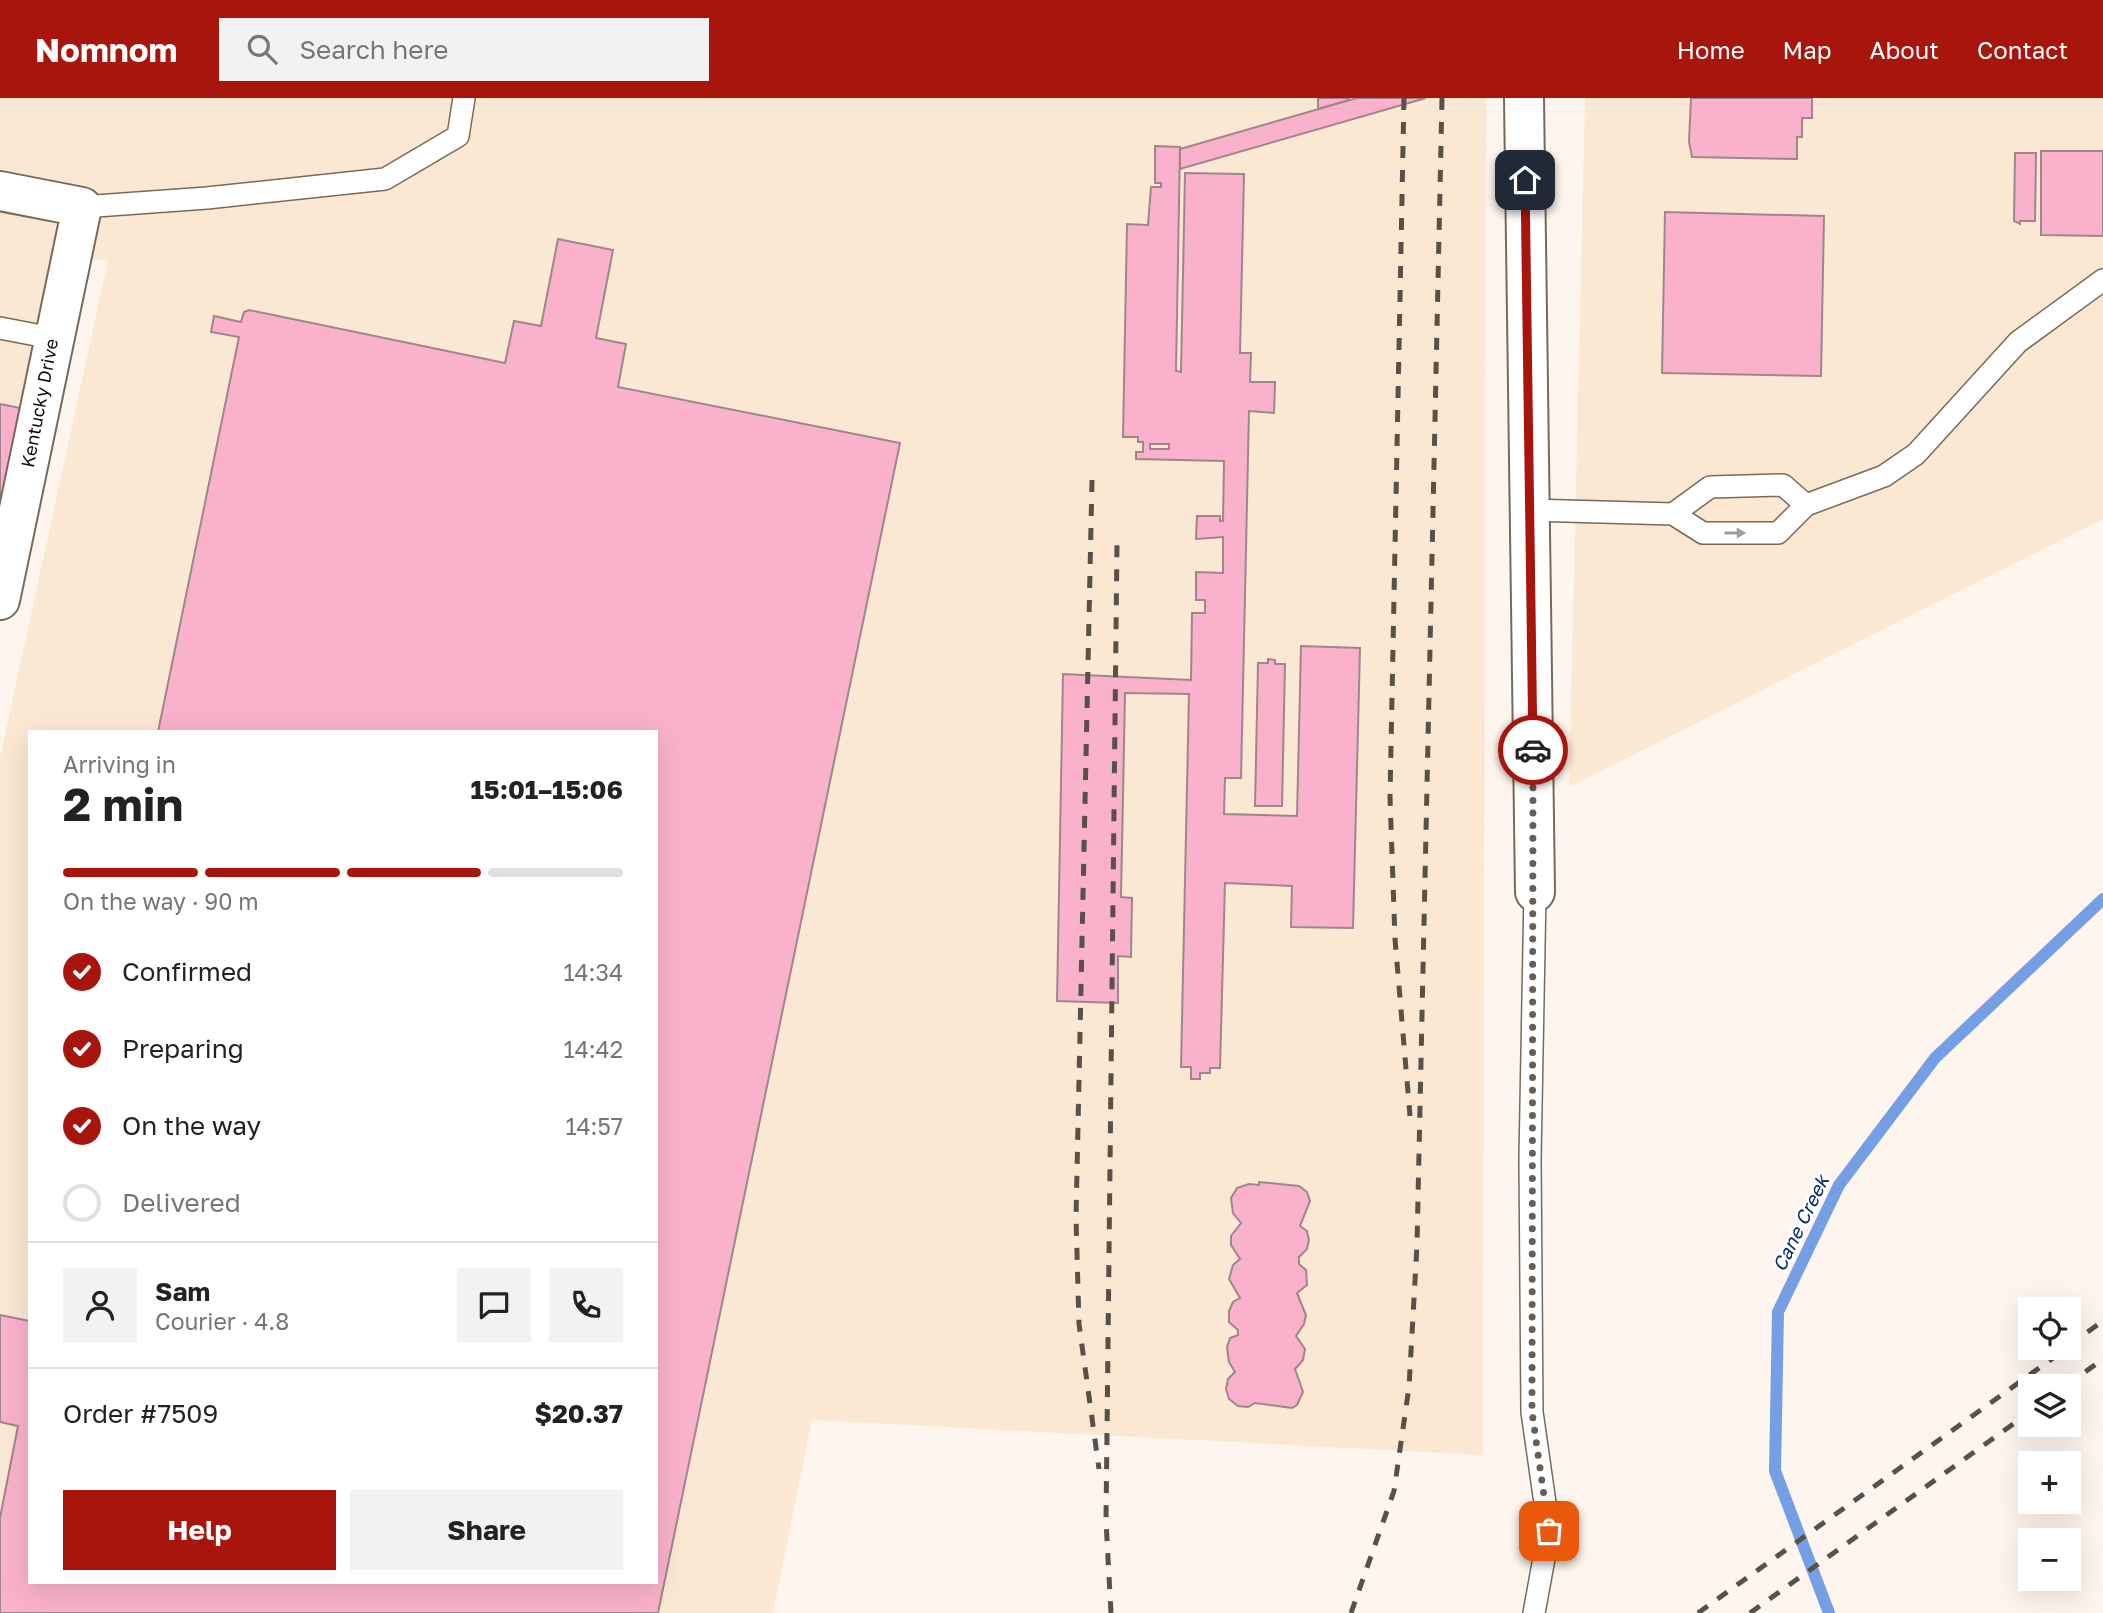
<!DOCTYPE html>
<html lang="en">
<head>
<meta charset="utf-8">
<style>
  :root { --surface:#fff; --page:#f2f2f2; --text:#222; --muted:#767676; --line:#e0e0e0; --accent:#a8150d }
  body { margin:0; font-family:"Golos Text",sans-serif; background:var(--page); color:var(--text); height:100vh; display:flex; flex-direction:column; font-size:26px; white-space:nowrap }
  * { box-sizing:border-box; margin:0 }
  p { font-size:23px; color:var(--muted) }
  .icon { flex:none; width:38px; height:38px; fill:none; stroke:currentColor; stroke-width:2; stroke-linecap:round; stroke-linejoin:round }
  .map { position:relative; flex:1; overflow:hidden }
  .panel { position:absolute; left:28px; top:632px; width:630px; height:854px; display:flex; flex-direction:column; background:var(--surface); border-radius:0px; box-shadow:0 7px 28px #0002 }
  .panel>* { flex:none }
  .tools { position:absolute; left:2018px; top:1199px; display:grid; gap:14px }
  .tools a { display:grid; place-items:center; width:63px; height:63px; border-radius:0px; background:var(--surface); box-shadow:0 7px 28px #0002; font-size:35px }
  .pin { position:absolute; display:grid; place-items:center; width:60px; height:60px; color:#fff; margin:-30px; border-radius:14px; box-shadow:0 4px 10px #0006 }
  .courier { position:absolute; display:grid; place-items:center; width:70px; height:70px; margin:-35px; border:5px solid #a8150d; border-radius:50%; background:#fff; color:#222; box-shadow:0 2px 9px #0007 }
  .headline em { font-style:normal; font-weight:700 }
  .headline div { display:flex; flex-direction:column-reverse }
  .headline { display:flex; align-items:center; justify-content:space-between; height:119px; padding:0 35px }
  h1 { font-size:46px; font-weight:700; line-height:52px }
  .bar { display:grid; grid-template-columns:repeat(4,1fr); gap:10px 7px; align-content:center; height:84px; padding:0 35px }
  .bar i { height:9px; border-radius:5px; background:var(--line) }
  .bar .active { background:var(--accent) }
  .bar p { grid-column:span 4 }
  .line { display:flex; align-items:center; gap:18px; padding:0 35px; border-top:2px solid var(--line) }
  .line div { flex:1 }
  .round { display:grid; place-items:center; flex:none; width:74px; height:74px; border-radius:0px; background:var(--page) }
  ol { padding:0 35px; list-style:none }
  li { display:flex; align-items:center; gap:21px; height:77px }
  li p { margin-inline-start:auto }
  li .icon { padding:7px; border-radius:50%; background:var(--accent); color:#fff; stroke-width:4 }
  li:last-child { color:var(--muted) }
  li i { width:38px; height:38px; border:4px solid var(--line); border-radius:50% }
  .button { display:flex; gap:14px; margin-top:auto; padding:14px 35px }
  .button a { flex:1; height:80px; border-radius:0px; background:var(--accent); color:#fff; font-size:28px; font-weight:700; line-height:80px; text-align:center }
  .button a+a { background:var(--page); color:var(--text) }
  header { display:flex; align-items:center; gap:42px; box-sizing:border-box; height:98px; padding:0 35px; background:var(--accent); color:#fff }
  header strong { font-size:33px }
  nav { display:flex; gap:38px; margin-inline-start:auto; font-size:24px }
  .search { width:490px; height:63px; background:var(--page); display:flex; align-items:center; gap:18px; box-sizing:border-box; padding:0 24px; border-radius:0px; color:var(--muted); font-size:26px }
  .map>svg:first-child { display:block }
  .built { fill:#fbe8d3; fill-rule:evenodd }
  .lines { fill:none; stroke-linecap:round; stroke-linejoin:round }
  .stream { stroke:#759fe5; stroke-width:12 }
  .building { fill:#fab1cc; stroke:#9f858e; stroke-width:2; fill-rule:evenodd }
  .lane-casing { stroke:#7a6958; stroke-width:24 }
  .street-casing { stroke:#7a6958; stroke-width:42 }
  .lane { stroke:#fff; stroke-width:21 }
  .street { stroke:#fff; stroke-width:38 }
  .rail { stroke:#57514a; stroke-width:5; stroke-dasharray:12 12; stroke-linecap:butt }
  .oneway { fill:#a19f9c }
  .done { stroke:#665f58; stroke-width:7; stroke-dasharray:0 12.6 }
  .route { stroke:#a8150d; stroke-width:9 }
  .labels { text-anchor:middle; dominant-baseline:central; stroke-width:6; stroke-linejoin:round; paint-order:stroke }
  .street-label { font-size:18px; fill:#140e08; stroke:#fff }
  .water-label { font-size:19px; font-style:italic; fill:#062b68; stroke:#fff }
</style>
</head>
<body>
<header>
<strong>Nomnom</strong>
<div class="search"><svg class="icon" aria-label="search" viewBox="0 0 24 24"><circle cx="10" cy="10" r="6"/><path d="M15 15l6 6"/></svg>Search here</div>
<nav><a>Home</a><a>Map</a><a>About</a><a>Contact</a></nav>
</header>
<div class="map">
<svg width="2103" height="1515" viewBox="0 0 2103 1515">
  <rect width="100%" height="100%" fill="#fef6ee"/>
  <g class="built">
    <path d="M0,0H1486L1483,1357L812,1322L773,1515H0V659L108,162H56L0,431ZM30,634H656V1484H30Z"/>
    <polygon points="1585,0 2103,0 2103,421 1569,689"/>
  </g>
  <g class="lines">
    <polyline class="stream" points="1829,1515 1775,1373 1778,1214 1839,1087 1935,960 2103,801"/>
  </g>
  <g class="building">
    <polygon points="1318,0 1349,0 1349,2 1318,11"/>
    <polygon points="1357,0 1426,0 1180,71 1180,51"/>
    <polygon points="1691,0 1812,0 1812,20 1802,20 1802,39 1797,39 1797,61 1692,59 1689,44"/>
    <path d="M1155,48L1180,49L1176,273L1181,274L1185,75L1244,76L1240,255H1251L1250,284H1275L1274,315L1249,313L1241,680H1225L1224,716L1297,718L1301,548L1360,550L1353,830L1291,829L1292,788L1225,785L1220,970H1210V975H1200V981H1191V969H1181L1189,596L1125,595L1121,799L1132,800L1131,859L1118,858V905L1057,903L1063,576L1191,582L1192,515H1205V502H1196V474L1223,475V439L1196,441L1197,418H1220V423H1223L1224,363L1136,361V354H1143V344H1138V339H1123L1127,126L1148,127L1151,89H1161V85H1155ZM1150,346H1169V351H1150Z"/>
    <polygon points="2041,53 2103,53 2103,138 2041,137"/>
    <polygon points="2015,55 2036,55 2035,123 2020,123 2020,126 2014,123"/>
    <polygon points="1665,114 1824,118 1821,278 1662,275"/>
    <polygon points="558,141 613,152 596,240 626,246 618,289 900,345 658,1515 0,1515 0,1420 18,1328 0,1324 0,1217 30,1223 30,1484 656,1484 656,634 158,634 239,239 211,234 214,218 241,224 244,214 249,212 505,265 514,223 541,228"/>
    <polygon points="0,306 25,311 0,434"/>
    <polygon points="1268,561 1275,562 1275,566 1285,566 1282,708 1255,708 1258,565 1268,565"/>
    <polygon points="1259,1084 1299,1088 1307,1094 1310,1103 1300,1128 1307,1133 1309,1142 1307,1151 1299,1159 1299,1166 1306,1172 1307,1187 1297,1195 1306,1217 1304,1226 1296,1238 1305,1251 1303,1262 1295,1271 1303,1294 1297,1307 1292,1310 1255,1305 1248,1309 1238,1308 1229,1301 1226,1291 1228,1281 1235,1274 1229,1264 1227,1249 1230,1240 1238,1237 1238,1232 1229,1224 1229,1213 1233,1204 1240,1200 1229,1181 1233,1167 1240,1161 1231,1147 1231,1138 1241,1125 1233,1115 1231,1100 1237,1090 1249,1086 1259,1087"/>
  </g>
  <g class="lines">
    <defs>
      <g id="lane">
        <polyline points="82,109 207,100 385,81 458,38 464,0"/>
        <polyline points="0,230 52,240"/>
        <polyline points="1530,412 1673,416 1703,435 1778,435 1806,407 1884,378 1916,356 2018,244 2103,182"/>
        <polyline points="1673,416 1710,389 1783,387 1806,407"/>
        <polyline points="1534,1515 1549,1433 1532,1314 1530,1061 1535,794"/>
      </g>
      <g id="street">
        <polyline points="1524,0 1535,794"/>
        <polyline points="0,93 82,109 0,502"/>
      </g>
    </defs>
    <use href="#lane" class="lane-casing"/>
    <use href="#street" class="street-casing"/>
    <use href="#lane" class="lane"/>
    <use href="#street" class="street"/>
    <g class="rail">
      <polyline points="1404,0 1390,699 1395,841 1410,1018"/>
      <polyline points="1092,382 1076,1120 1079,1226 1099,1371"/>
      <polyline points="2068,1248 2103,1223"/>
      <polyline points="2066,1288 2103,1261"/>
      <polyline points="1111,1515 1106,1423 1117,445"/>
      <polyline points="1351,1515 1394,1393 1409,1289 1417,1147 1442,0"/>
      <polyline points="1698,1515 2067,1250"/>
      <polyline points="1750,1515 2030,1314"/>
    </g>
  </g>
  <defs><path id="oneway-solid" d="M-6-.8H1V-3.2L6.5 0L1 3.2V.8H-6Z" transform="scale(1.75)"/></defs>
  <use class="oneway" href="#oneway-solid" transform="translate(1735 435)"/>
  <g class="lines">
    <polyline class="done" points="1533,652 1532,1314 1549,1433"/>
    <polyline class="route" points="1525,82 1533,652"/>
  </g>
  <g class="labels">
    <g class="street-label">
      <text transform="translate(39 305) rotate(-79)">Kentucky Drive</text>
    </g>
    <g class="water-label">
      <text transform="translate(1800 1125) rotate(-64)">Cane Creek</text>
    </g>
  </g>
</svg>
<div class="tools">
<a><svg class="icon" aria-label="locate" viewBox="0 0 24 24"><circle cx="12" cy="12" r="6"/><path d="M12 2v4M12 18v4M2 12h4M18 12h4"/></svg></a>
<a><svg class="icon" aria-label="layers" viewBox="0 0 24 24"><path d="M12 4l9 5-9 5-9-5zM3 14l9 5 9-5"/></svg></a>
<a>+</a>
<a>−</a>
</div>
<div class="pin" style="left:1549px;top:1433px;background:#ea580c"><svg class="icon" aria-label="bag" viewBox="0 0 24 24"><path d="M5 8h14l-1 12H6zM9 8a3 3 0 0 1 6 0"/></svg></div>
<div class="pin" style="left:1525px;top:82px;background:#1f2937"><svg class="icon" aria-label="home" viewBox="0 0 24 24"><path d="M3 11l9-7 9 7M6 9v11h12V9"/></svg></div>
<div class="courier" style="left:1533px;top:652px"><svg class="icon" aria-label="car" viewBox="0 0 24 24"><path d="M5 17H2v-5l4-1 3-4h7l3 4 3 1v5h-3M9 17h6M6 11h13"/><circle cx="7" cy="17" r="2"/><circle cx="17" cy="17" r="2"/></svg></div>
<section class="panel">
<div class="headline"><div><h1>2 min</h1><p>Arriving in</p></div><em>15:01–15:06</em></div>
<div class="bar"><i class="active"></i><i class="active"></i><i class="active"></i><i></i><p>On the way · 90 m</p></div>
<ol>
<li><svg class="icon" aria-label="check" viewBox="0 0 24 24"><path d="M5 12l5 5 9-10"/></svg>Confirmed<p>14:34</p></li>
<li><svg class="icon" aria-label="check" viewBox="0 0 24 24"><path d="M5 12l5 5 9-10"/></svg>Preparing<p>14:42</p></li>
<li><svg class="icon" aria-label="check" viewBox="0 0 24 24"><path d="M5 12l5 5 9-10"/></svg>On the way<p>14:57</p></li>
<li><i></i>Delivered</li>
</ol>
<div class="line" style="height:126px"><a class="round"><svg class="icon" aria-label="person" viewBox="0 0 24 24"><circle cx="12" cy="8" r="4"/><path d="M4 21q1-7 8-7t8 7"/></svg></a><div><b>Sam</b><p>Courier · 4.8</p></div><a class="round"><svg class="icon" aria-label="chat" viewBox="0 0 24 24"><path d="M4 5h16v11H9l-5 4z"/></svg></a><a class="round"><svg class="icon" aria-label="phone" viewBox="0 0 24 24"><path d="M5 4h4l2 5-3 2q2 4 5 5l2-3 5 2v4C11 20 4 13 5 4z"/></svg></a></div>
<div class="line" style="height:91px"><div>Order #7509</div><b>$20.37</b></div>
<div class="button"><a>Help</a><a>Share</a></div>
</section>
</div>
</body>
</html>
